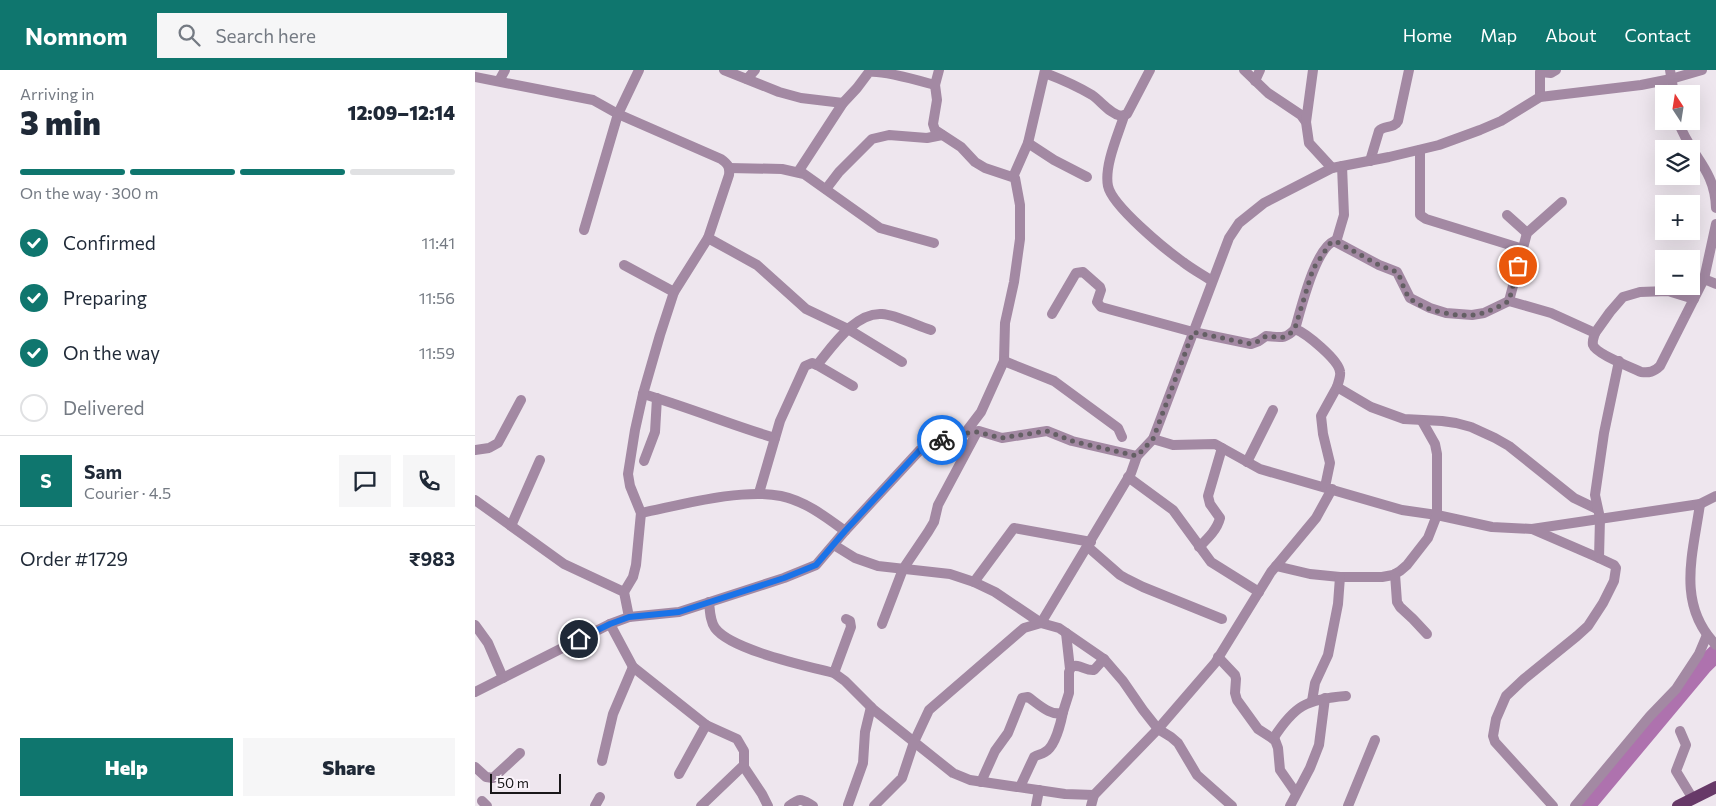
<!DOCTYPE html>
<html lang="en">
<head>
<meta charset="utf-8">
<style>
  :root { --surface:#fff; --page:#f6f6f7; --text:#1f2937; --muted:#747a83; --line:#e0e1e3; --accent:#0f766e }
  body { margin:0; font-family:Commissioner,sans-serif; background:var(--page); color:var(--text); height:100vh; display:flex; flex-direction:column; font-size:19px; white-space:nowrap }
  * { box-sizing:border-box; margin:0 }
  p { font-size:16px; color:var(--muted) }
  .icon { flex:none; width:28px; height:28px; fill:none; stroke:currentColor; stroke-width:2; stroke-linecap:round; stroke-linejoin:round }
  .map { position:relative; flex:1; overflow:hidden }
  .drawer { display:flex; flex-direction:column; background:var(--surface); width:475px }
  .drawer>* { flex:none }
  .needle { width:32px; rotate:348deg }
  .fabs { position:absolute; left:1180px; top:15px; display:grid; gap:10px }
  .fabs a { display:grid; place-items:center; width:45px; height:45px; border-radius:0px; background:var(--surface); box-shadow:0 5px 20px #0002; font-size:25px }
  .scale { position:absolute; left:15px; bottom:12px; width:71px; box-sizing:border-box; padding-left:5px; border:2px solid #191719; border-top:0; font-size:14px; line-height:18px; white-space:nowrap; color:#191719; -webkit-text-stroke:4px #fbf3fb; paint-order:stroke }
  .pin { position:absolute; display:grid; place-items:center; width:42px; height:42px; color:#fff; margin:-21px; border:2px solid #fff; border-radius:50%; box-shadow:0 1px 5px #0007 }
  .courier { position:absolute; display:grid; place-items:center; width:50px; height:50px; margin:-25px; border:4px solid #1a73e8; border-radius:50%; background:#fff; color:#222; box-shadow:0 1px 6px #0007 }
  .overview em { font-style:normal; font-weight:800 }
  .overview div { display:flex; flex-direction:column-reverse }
  .overview { display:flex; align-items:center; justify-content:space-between; height:85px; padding:0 20px }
  h1 { font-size:32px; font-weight:800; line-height:38px }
  .bar { display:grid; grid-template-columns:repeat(4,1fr); gap:8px 5px; align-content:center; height:60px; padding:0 20px }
  .bar i { height:6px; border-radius:4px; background:var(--line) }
  .bar .active { background:var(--accent) }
  .bar p { grid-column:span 4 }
  .line { display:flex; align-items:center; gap:12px; padding:0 20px; border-top:1px solid var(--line) }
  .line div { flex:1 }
  .round { display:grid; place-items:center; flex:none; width:52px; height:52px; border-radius:0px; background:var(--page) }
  ol { padding:0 20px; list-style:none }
  li { display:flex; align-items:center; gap:15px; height:55px }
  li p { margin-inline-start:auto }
  li .icon { padding:5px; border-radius:50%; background:var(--accent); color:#fff; stroke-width:4 }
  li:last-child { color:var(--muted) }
  li i { width:28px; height:28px; border:2px solid var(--line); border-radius:50% }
  .primary-button { display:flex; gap:10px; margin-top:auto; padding:10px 20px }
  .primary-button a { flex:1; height:58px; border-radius:0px; background:var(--accent); color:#fff; font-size:20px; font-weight:800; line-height:58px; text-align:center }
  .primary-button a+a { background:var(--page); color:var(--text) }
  header { display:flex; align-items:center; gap:30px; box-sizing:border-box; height:70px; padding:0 25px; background:var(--accent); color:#fff }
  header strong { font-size:24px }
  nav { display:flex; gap:28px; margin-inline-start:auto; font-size:18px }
  .search { width:350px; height:45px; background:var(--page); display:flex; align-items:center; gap:12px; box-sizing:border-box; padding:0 18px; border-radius:0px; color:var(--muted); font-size:19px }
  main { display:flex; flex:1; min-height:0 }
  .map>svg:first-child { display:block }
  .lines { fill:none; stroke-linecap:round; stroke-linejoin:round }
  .river { stroke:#ae72ae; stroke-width:18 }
  .minor { stroke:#a389a3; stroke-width:10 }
  .major { stroke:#673968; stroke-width:12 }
  .done { stroke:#645f64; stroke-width:5; stroke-dasharray:0 9 }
  .route { stroke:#1a73e8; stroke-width:6 }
</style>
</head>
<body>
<header>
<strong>Nomnom</strong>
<div class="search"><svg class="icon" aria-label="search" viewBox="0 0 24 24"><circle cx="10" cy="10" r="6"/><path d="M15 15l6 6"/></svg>Search here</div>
<nav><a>Home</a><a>Map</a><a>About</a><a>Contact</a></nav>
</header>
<main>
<section class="drawer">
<div class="overview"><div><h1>3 min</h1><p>Arriving in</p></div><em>12:09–12:14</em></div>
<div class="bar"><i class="active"></i><i class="active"></i><i class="active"></i><i></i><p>On the way · 300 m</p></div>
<ol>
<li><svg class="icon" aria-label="check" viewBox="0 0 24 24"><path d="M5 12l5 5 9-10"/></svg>Confirmed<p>11:41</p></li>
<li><svg class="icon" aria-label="check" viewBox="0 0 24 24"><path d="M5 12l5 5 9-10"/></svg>Preparing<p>11:56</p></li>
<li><svg class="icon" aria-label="check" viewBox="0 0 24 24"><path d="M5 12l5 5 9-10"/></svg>On the way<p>11:59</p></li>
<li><i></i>Delivered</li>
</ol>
<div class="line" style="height:90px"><b class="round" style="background:var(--accent);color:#fff">S</b><div><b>Sam</b><p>Courier · 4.5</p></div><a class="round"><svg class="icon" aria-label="chat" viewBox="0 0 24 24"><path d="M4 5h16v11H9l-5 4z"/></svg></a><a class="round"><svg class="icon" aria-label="phone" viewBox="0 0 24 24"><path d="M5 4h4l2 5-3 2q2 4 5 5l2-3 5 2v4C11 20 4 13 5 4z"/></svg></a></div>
<div class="line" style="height:65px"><div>Order #1729</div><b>₹983</b></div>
<div class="primary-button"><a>Help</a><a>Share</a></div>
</section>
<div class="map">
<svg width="1241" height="736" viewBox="0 0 1241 736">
  <rect width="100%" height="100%" fill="#eee6ee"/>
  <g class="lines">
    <polyline class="river" points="1111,736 1228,596 1241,583"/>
    <g class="minor">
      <polyline points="249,0 304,22 326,28 368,33"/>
      <polyline points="769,0 793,23 826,45 831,52 834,73 857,98"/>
      <polyline points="1195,0 1199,24"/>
      <path d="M570,3C586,9 602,16 617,25C627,32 634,43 646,46L652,44L675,0"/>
      <path d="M0,7L118,30L143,44L246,89C253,94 255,97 254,105L233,168L199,222L185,265L168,324L160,360L153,404L155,416L166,443L161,495L158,507L149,522"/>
      <polyline points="272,9 280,0"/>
      <polyline points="24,11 30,0"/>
      <polyline points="780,11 785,0"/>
      <polyline points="460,15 462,30 458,54 460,60 486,77 500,92 510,98 540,108 545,135 545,169 539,212 530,253 529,291 506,342 490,363"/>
      <polyline points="1065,27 1065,2 1076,3 1081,0"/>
      <path d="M649,46C643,65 629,96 633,116C637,136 691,180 708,192C717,199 728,205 737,211"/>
      <path d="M1203,51C1215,86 1240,98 1241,138"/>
      <polyline points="831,52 838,0"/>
      <polyline points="553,73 579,90 612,107"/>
      <polyline points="945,80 945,145 951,149 1048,179"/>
      <path d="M895,91L904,61C909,55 919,59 923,51L934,0"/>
      <polyline points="254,98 307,99 329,104 405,158 459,173"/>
      <path d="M323,102L368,33L382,18L394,2C408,0 445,11 460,15L464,0"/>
      <polyline points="538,107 553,73 570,0"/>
      <polyline points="351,119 364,102 397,69 414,65 452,68 467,65"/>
      <polyline points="1032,145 1052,163"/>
      <polyline points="109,160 143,44 164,0"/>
      <polyline points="233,168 282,195 331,239 373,259 427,292"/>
      <polyline points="861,172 869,145 867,96"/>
      <polyline points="149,195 199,222"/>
      <polyline points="1229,209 1241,214"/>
      <polyline points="1034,231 1052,163 1087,132"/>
      <path d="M577,244L601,203L608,202L625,217L626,220L622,232L626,237L718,262L776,274L784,271L791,266C805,267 810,270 820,259C826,239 840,179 859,171L904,195L922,202L935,228L955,238L971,243L997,245L1009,243L1034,231L1076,243L1120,263C1119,267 1117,270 1118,275C1121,284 1156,297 1166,302C1174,303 1179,302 1185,296L1229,209L1241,154"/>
      <path d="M820,259C831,263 864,290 865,302C866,306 863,313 862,317L896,337L929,349L967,351L981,353L996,357L1020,368L1034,376L1099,428L1122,439"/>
      <polyline points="1120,263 1135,242 1148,227 1165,222 1193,221 1219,229"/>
      <polyline points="529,291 579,311 643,358 647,367"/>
      <polyline points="342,295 378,316"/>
      <path d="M168,324C213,337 256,355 300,368"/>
      <polyline points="678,369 698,375 740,374 785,399 927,440 962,445 1017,457 1057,459 1225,434 1241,426"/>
      <polyline points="0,380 14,378 23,373 46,330"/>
      <polyline points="169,391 180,362 182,328"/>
      <polyline points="772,392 798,340"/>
      <polyline points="653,407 698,440 736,492 784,522"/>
      <polyline points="850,417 855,393 848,364 846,346 862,317"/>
      <path d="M284,423L305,351L330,296L337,293L342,295C357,277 380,242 407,244C422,245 442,256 456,260"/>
      <polyline points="0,430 89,494 149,522 154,547"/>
      <path d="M1225,434C1218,484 1201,534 1241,575"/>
      <path d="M166,443C206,435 266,418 306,426C330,431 351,447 370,461"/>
      <polyline points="36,456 65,390"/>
      <polyline points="1057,459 1124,488"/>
      <polyline points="359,475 380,488 403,496 475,504 499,512 520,522 566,553 584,558 629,589 648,611 668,640 683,659 696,667 703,673 722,705 757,736"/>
      <polyline points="613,477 645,505 652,509 668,517 747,549"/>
      <path d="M724,477C732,469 742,460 745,448L735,434L733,426L747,378"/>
      <polyline points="801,496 835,504 865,507 907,507 918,505 925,501 932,495 953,468 962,445 962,384 960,374 947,351"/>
      <polyline points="920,504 922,532 925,537 938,549 952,564"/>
      <polyline points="499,512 539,458 616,472"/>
      <path d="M234,532C235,541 235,551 240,558C256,580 332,596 359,603L370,611L399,640L478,703L495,710L590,724L619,725"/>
      <polyline points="135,554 158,597 231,655 262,669 269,681 269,697 287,724 293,736"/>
      <polyline points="407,554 428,499 453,462 459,452 463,435 502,362"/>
      <polyline points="0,555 13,573 28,608"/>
      <polyline points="591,563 595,599"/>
      <polyline points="743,587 760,605 761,609 760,623 762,630 783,659 800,670 803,678 805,700 821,723"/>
      <polyline points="359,603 376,557 375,551 371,549"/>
      <polyline points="0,622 135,554 154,547 204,542 309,508 341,495 370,461 445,380 481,364 504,361 527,368 572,361 597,371 662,386"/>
      <polyline points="837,631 840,613 853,585 863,534 865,507"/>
      <polyline points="1205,661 1211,675 1201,701 1218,729"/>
      <path d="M798,669C819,636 831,629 871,626"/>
      <polyline points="127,691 138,644 158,597"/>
      <polyline points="0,697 11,707 18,708 45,683"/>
      <polyline points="204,704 231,655"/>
      <path d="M506,712L520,681L533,663L547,628L553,627C562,633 577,648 588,642L594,623V602L596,597C604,593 610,601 619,600L629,589"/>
      <path d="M545,717L559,687C563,684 566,685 570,682C580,677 586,652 588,642"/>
      <polyline points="7,731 12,736"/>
      <polyline points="373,735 388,693 390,662 396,637"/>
      <polyline points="120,736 125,727"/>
      <polyline points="226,736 269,695"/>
      <path d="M314,736C326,727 326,729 338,736"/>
      <polyline points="399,736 427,708 439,672 454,640 549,558 566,553 656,403 662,386 678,369 754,168 764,153 789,133 857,98 914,87 964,75 1005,60 1026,51 1065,27 1166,15 1196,9 1227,0"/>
      <polyline points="561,736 564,720"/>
      <polyline points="616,736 619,725 683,659 740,593 796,502 841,448 857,419"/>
      <polyline points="815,736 835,698 844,675 850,628"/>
      <polyline points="873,736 900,670"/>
      <polyline points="1078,736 1020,672 1018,666 1021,649 1031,626 1049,609 1102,566 1113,556 1128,533 1139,511 1141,498 1139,495 1124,488 1125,448 1120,425 1129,363 1144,291"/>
      <polyline points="1100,736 1175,646 1201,619 1224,584 1232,565"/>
    </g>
    <polyline class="major" points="1203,736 1241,717"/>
  </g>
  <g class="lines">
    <path class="done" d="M467,370L481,364L502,362L526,368L572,361L597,371L662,386L678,369L718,262L776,274L784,271L791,266C805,267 810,271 820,258L838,199L856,172H862L904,195L922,202C927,209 928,220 934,227C945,240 981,247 997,245C1010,244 1023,237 1034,231L1043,196"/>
    <polyline class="route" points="104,569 135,554 154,547 204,542 309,508 341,495 370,461 445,380 467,370"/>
  </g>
</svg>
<div class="fabs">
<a><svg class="needle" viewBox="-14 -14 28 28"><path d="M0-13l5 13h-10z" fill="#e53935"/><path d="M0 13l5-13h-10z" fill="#747a83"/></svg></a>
<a><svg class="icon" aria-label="layers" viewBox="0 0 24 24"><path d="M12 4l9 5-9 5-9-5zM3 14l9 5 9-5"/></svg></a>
<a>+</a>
<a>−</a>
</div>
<div class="scale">50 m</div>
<div class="pin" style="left:1043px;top:196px;background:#ea580c"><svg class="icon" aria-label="bag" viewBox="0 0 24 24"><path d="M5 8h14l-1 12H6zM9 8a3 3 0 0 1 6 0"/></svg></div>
<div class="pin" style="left:104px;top:569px;background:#1f2937"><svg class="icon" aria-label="home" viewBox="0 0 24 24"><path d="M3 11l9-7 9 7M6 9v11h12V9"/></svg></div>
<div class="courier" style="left:467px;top:370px"><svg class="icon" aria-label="bike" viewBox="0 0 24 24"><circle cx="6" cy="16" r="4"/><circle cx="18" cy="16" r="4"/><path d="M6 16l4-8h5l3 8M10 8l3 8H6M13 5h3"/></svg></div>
</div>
</main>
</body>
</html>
